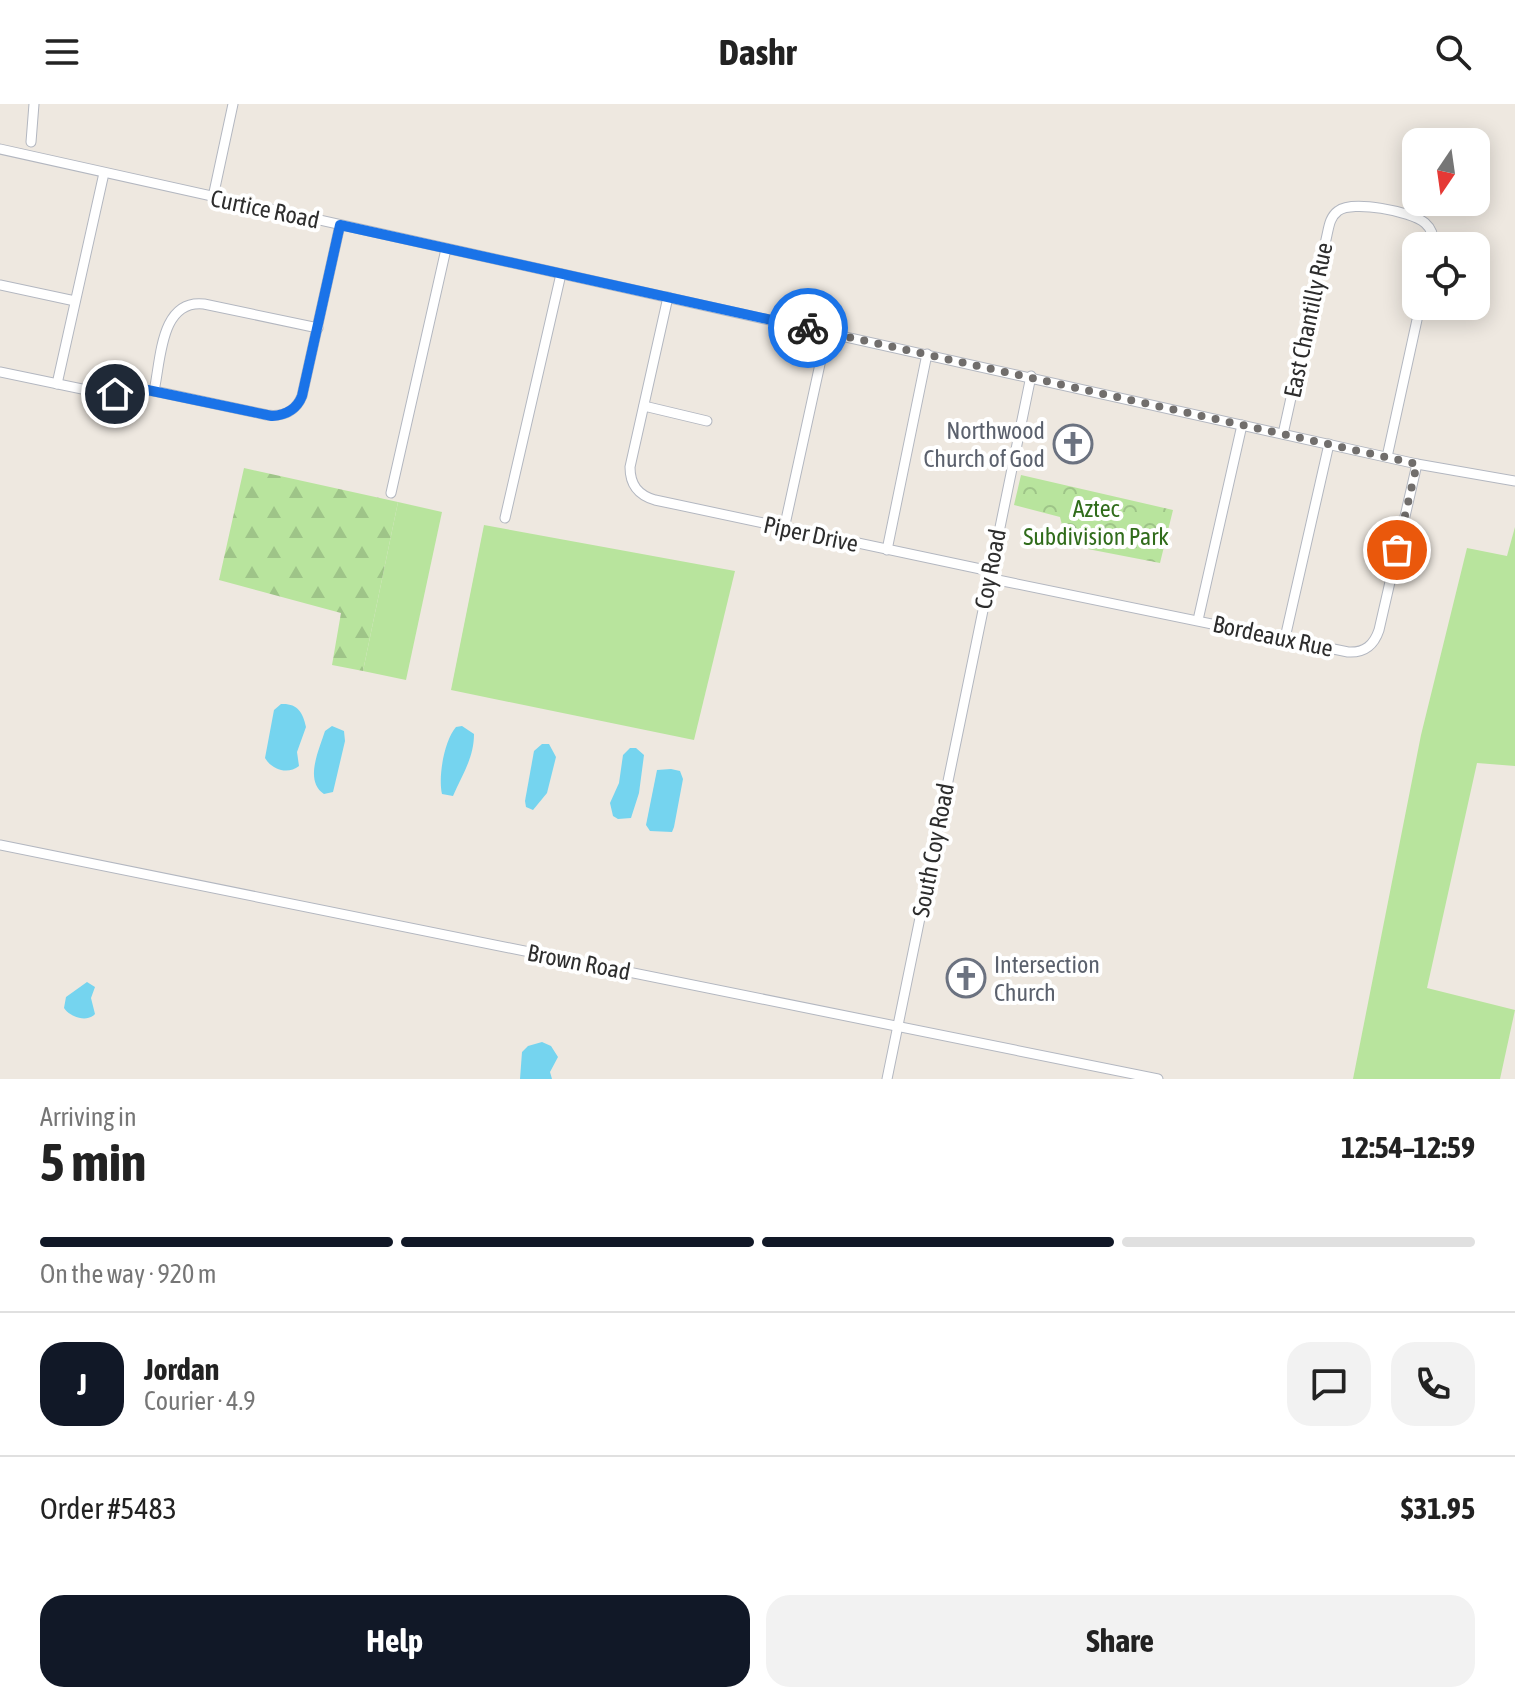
<!DOCTYPE html>
<html lang="en">
<head>
<meta charset="utf-8">
<style>
  :root { --surface:#fff; --page:#f2f2f2; --text:#222; --muted:#767676; --line:#e0e0e0; --accent:#111827 }
  body { margin:0; font-family:"Asap Condensed",sans-serif; background:var(--page); color:var(--text); height:100vh; display:flex; flex-direction:column; font-size:30px; white-space:nowrap }
  * { box-sizing:border-box; margin:0 }
  p { font-size:26px; color:var(--muted) }
  .icon { flex:none; width:44px; height:44px; fill:none; stroke:currentColor; stroke-width:2; stroke-linecap:round; stroke-linejoin:round }
  .map { position:relative; height:975px; overflow:hidden }
  .details { display:flex; flex-direction:column; background:var(--surface); flex:1 }
  .details>* { flex:none }
  .needle { width:52px; rotate:193deg }
  .controls { position:absolute; left:1402px; top:24px; display:grid; gap:16px }
  .controls a { display:grid; place-items:center; width:88px; height:88px; border-radius:16px; background:var(--surface); box-shadow:0 4px 20px #0003; font-size:40px }
  .pin { position:absolute; display:grid; place-items:center; width:68px; height:68px; color:#fff; margin:-34px; border:4px solid #fff; border-radius:50%; box-shadow:0 2px 8px #0007 }
  .courier { position:absolute; display:grid; place-items:center; width:80px; height:80px; margin:-40px; border:6px solid #1a73e8; border-radius:50%; background:#fff; color:#222; box-shadow:0 2px 10px #0007 }
  .overview em { font-style:normal; font-weight:700 }
  .overview div { display:flex; flex-direction:column-reverse }
  .overview { display:flex; align-items:center; justify-content:space-between; height:136px; padding:0 40px }
  h1 { font-size:52px; font-weight:700; line-height:60px }
  .bar { display:grid; grid-template-columns:repeat(4,1fr); gap:12px 8px; align-content:center; height:96px; padding:0 40px }
  .bar i { height:10px; border-radius:6px; background:var(--line) }
  .bar .current { background:var(--accent) }
  .bar p { grid-column:span 4 }
  .line { display:flex; align-items:center; gap:20px; padding:0 40px; border-top:2px solid var(--line) }
  .line div { flex:1 }
  .round { display:grid; place-items:center; flex:none; width:84px; height:84px; border-radius:24px; background:var(--page) }
  .cta { display:flex; gap:16px; margin-top:auto; padding:16px 40px }
  .cta a { flex:1; height:92px; border-radius:24px; background:var(--accent); color:#fff; font-size:32px; font-weight:700; line-height:92px; text-align:center }
  .cta a+a { background:var(--page); color:var(--text) }
  header { display:flex; justify-content:space-between; align-items:center; height:104px; padding:0 40px; background:var(--surface); font-size:36px; font-weight:700 }
  .map>svg:first-child { display:block }
  .grass { fill:#b8e49d }
  .forest { fill:url(#forest-firs) }
  .park { fill:url(#park-crowns) }
  .water { fill:#75d4ef }
  .lines { fill:none; stroke-linecap:round; stroke-linejoin:round }
  .minor-casing { stroke:#b3b7c0; stroke-width:11 }
  .minor { stroke:#fff; stroke-width:9 }
  .done { stroke:#716e6c; stroke-width:8; stroke-dasharray:0 14.4 }
  .route { stroke:#1a73e8; stroke-width:10 }
  .labels { text-anchor:middle; dominant-baseline:central; stroke-width:8; stroke-linejoin:round; paint-order:stroke }
  .street-label { font-size:24px; fill:#2d2d2d; stroke:#fff }
  .worship-label { font-size:24px; fill:#5b616d; stroke:#fff; text-anchor:end }
  .park-label { font-size:24px; fill:#306c1b; stroke:#fff }
</style>
</head>
<body>
<header><svg class="icon" aria-label="menu" viewBox="0 0 24 24"><path d="M4 6h16M4 12h16M4 18h16"/></svg>Dashr<svg class="icon" aria-label="search" viewBox="0 0 24 24"><circle cx="10" cy="10" r="6"/><path d="M15 15l6 6"/></svg></header>
<div class="map">
<svg width="1515" height="975" viewBox="0 0 1515 975">
  <defs>
    <pattern id="forest-firs" width="22" height="20" patternUnits="userSpaceOnUse" patternTransform="scale(2)"><rect width="22" height="20" fill="#b8e49d"/><path d="M5 1l3.5 6h-7zM16 11l3.5 6h-7z" fill="#9ec488"/></pattern>
    <pattern id="park-crowns" width="20" height="18" patternUnits="userSpaceOnUse" patternTransform="scale(2)"><rect width="20" height="18" fill="#b8e49d"/><path d="M2 6a3 3 0 1 1 6 0M12 15a3 3 0 1 1 6 0" fill="none" stroke="#9ec488"/></pattern>
  </defs>
  <rect width="100%" height="100%" fill="#eee8e0"/>
  <g class="grass">
    <polygon points="398,398 442,408 406,576 363,567"/>
    <polygon points="484,421 735,467 694,636 451,586"/>
    <polygon points="1515,423 1515,662 1477,659 1427,884 1515,906 1500,975 1353,975 1421,631 1467,444 1507,452"/>
  </g>
  <polygon class="forest" points="244,364 398,398 363,567 332,561 341,509 219,476"/>
  <polygon class="park" points="1021,371 1173,406 1160,459 1067,441 1060,413 1014,401"/>
  <g class="water">
    <path d="M281,600C297,599 303,608 306,623L297,648L299,662C288,671 272,666 265,654L274,606Z"/>
    <path d="M332,622L344,627L345,637L334,684L333,688L324,690C304,677 319,646 325,627Z"/>
    <path d="M462,622L474,630C474,654 462,671 453,692L442,690C438,673 444,637 456,623Z"/>
    <polygon points="542,640 549,640 556,653 547,689 533,706 526,703 525,697 534,647"/>
    <polygon points="630,644 636,644 644,651 639,689 631,714 618,715 613,712 610,699 619,679 623,651"/>
    <polygon points="671,665 680,667 683,675 674,723 672,728 650,727 646,721 657,666"/>
    <path d="M87,878L95,883L91,894L95,910C87,919 70,913 64,904L66,893Z"/>
    <polygon points="542,938 551,942 558,953 550,968 552,975 520,975 522,948 528,942"/>
  </g>
  <g class="lines">
    <defs>
      <g id="minor">
        <polyline points="31,38 34,0"/>
        <polyline points="0,45 1417,360 1515,377"/>
        <polyline points="213,93 233,0"/>
        <polyline points="0,181 75,197"/>
        <path d="M668,193L630,363C630,381 638,391 655,396L990,467"/>
        <path d="M0,268L106,290L131,285L154,287L267,311C283,313 296,307 302,292L340,121"/>
        <polyline points="57,280 104,69"/>
        <path d="M154,287C161,256 160,195 204,200L318,224"/>
        <polyline points="644,302 707,317"/>
        <path d="M1283,330L1327,131C1329,122 1330,113 1338,107C1352,96 1411,107 1425,119C1432,125 1434,133 1434,142"/>
        <polyline points="1387,353 1420,202"/>
        <polyline points="391,389 446,145"/>
        <polyline points="505,414 561,170"/>
        <polyline points="784,425 827,228"/>
        <polyline points="887,446 927,250"/>
        <path d="M988,474L1348,548C1365,549 1374,541 1379,526L1417,360"/>
        <polyline points="1198,516 1242,321"/>
        <polyline points="1285,534 1329,340"/>
        <polyline points="0,741 1158,975"/>
        <polyline points="887,975 1031,272"/>
      </g>
    </defs>
    <use href="#minor" class="minor-casing"/>
    <use href="#minor" class="minor"/>
  </g>
  <g class="lines">
    <polyline class="done" points="808,224 1417,360 1397,446"/>
    <path class="route" d="M115,290L138,284L272,312C286,311 297,305 302,292L340,121L808,224"/>
  </g>
  <defs>
    <symbol id="church-ring" viewBox="-11 -11 22 22"><circle r="9.5" fill="#fff" stroke="#6b7280" stroke-width="1.5"/><path d="M-1.2-6h2.4v3.5h3.3v2.4h-3.3V6h-2.4V-.1h-3.3v-2.4h3.3Z" fill="#6b7280"/></symbol>
  </defs>
  <g fill-rule="evenodd">
    <use href="#church-ring" x="1051" y="318" width="44" height="44"/>
    <use href="#church-ring" x="944" y="852" width="44" height="44"/>
  </g>
  <g class="labels">
    <g class="street-label">
      <text transform="translate(265 105) rotate(12)">Curtice Road</text>
      <text transform="translate(1308 216) rotate(-78)">East Chantilly Rue</text>
      <text transform="translate(811 430) rotate(12)">Piper Drive</text>
      <text transform="translate(990 465) rotate(-79)">Coy Road</text>
      <text transform="translate(1273 532) rotate(12)">Bordeaux Rue</text>
      <text transform="translate(933 746) rotate(-79)">South Coy Road</text>
      <text transform="translate(579 858) rotate(11)">Brown Road</text>
    </g>
    <g class="worship-label">
      <text x="1045" y="326">Northwood<tspan x="1045" dy="28">Church of God</tspan></text>
      <text x="994" y="860" text-anchor="start">Intersection<tspan x="994" dy="28">Church</tspan></text>
    </g>
    <g class="park-label">
      <text x="1096" y="404">Aztec<tspan x="1096" dy="28">Subdivision Park</tspan></text>
    </g>
  </g>
</svg>
<div class="controls">
<a><svg class="needle" viewBox="-14 -14 28 28"><path d="M0-13l5 13h-10z" fill="#e53935"/><path d="M0 13l5-13h-10z" fill="#767676"/></svg></a>
<a><svg class="icon" aria-label="locate" viewBox="0 0 24 24"><circle cx="12" cy="12" r="6"/><path d="M12 2v4M12 18v4M2 12h4M18 12h4"/></svg></a>
</div>
<div class="pin" style="left:1397px;top:446px;background:#ea580c"><svg class="icon" aria-label="bag" viewBox="0 0 24 24"><path d="M5 8h14l-1 12H6zM9 8a3 3 0 0 1 6 0"/></svg></div>
<div class="pin" style="left:115px;top:290px;background:#1f2937"><svg class="icon" aria-label="home" viewBox="0 0 24 24"><path d="M3 11l9-7 9 7M6 9v11h12V9"/></svg></div>
<div class="courier" style="left:808px;top:224px"><svg class="icon" aria-label="bike" viewBox="0 0 24 24"><circle cx="6" cy="16" r="4"/><circle cx="18" cy="16" r="4"/><path d="M6 16l4-8h5l3 8M10 8l3 8H6M13 5h3"/></svg></div>
</div>
<section class="details">
<div class="overview"><div><h1>5 min</h1><p>Arriving in</p></div><em>12:54–12:59</em></div>
<div class="bar"><i class="current"></i><i class="current"></i><i class="current"></i><i></i><p>On the way · 920 m</p></div>
<div class="line" style="height:144px"><b class="round" style="background:var(--accent);color:#fff">J</b><div><b>Jordan</b><p>Courier · 4.9</p></div><a class="round"><svg class="icon" aria-label="chat" viewBox="0 0 24 24"><path d="M4 5h16v11H9l-5 4z"/></svg></a><a class="round"><svg class="icon" aria-label="phone" viewBox="0 0 24 24"><path d="M5 4h4l2 5-3 2q2 4 5 5l2-3 5 2v4C11 20 4 13 5 4z"/></svg></a></div>
<div class="line" style="height:104px"><div>Order #5483</div><b>$31.95</b></div>
<div class="cta"><a>Help</a><a>Share</a></div>
</section>
</body>
</html>
